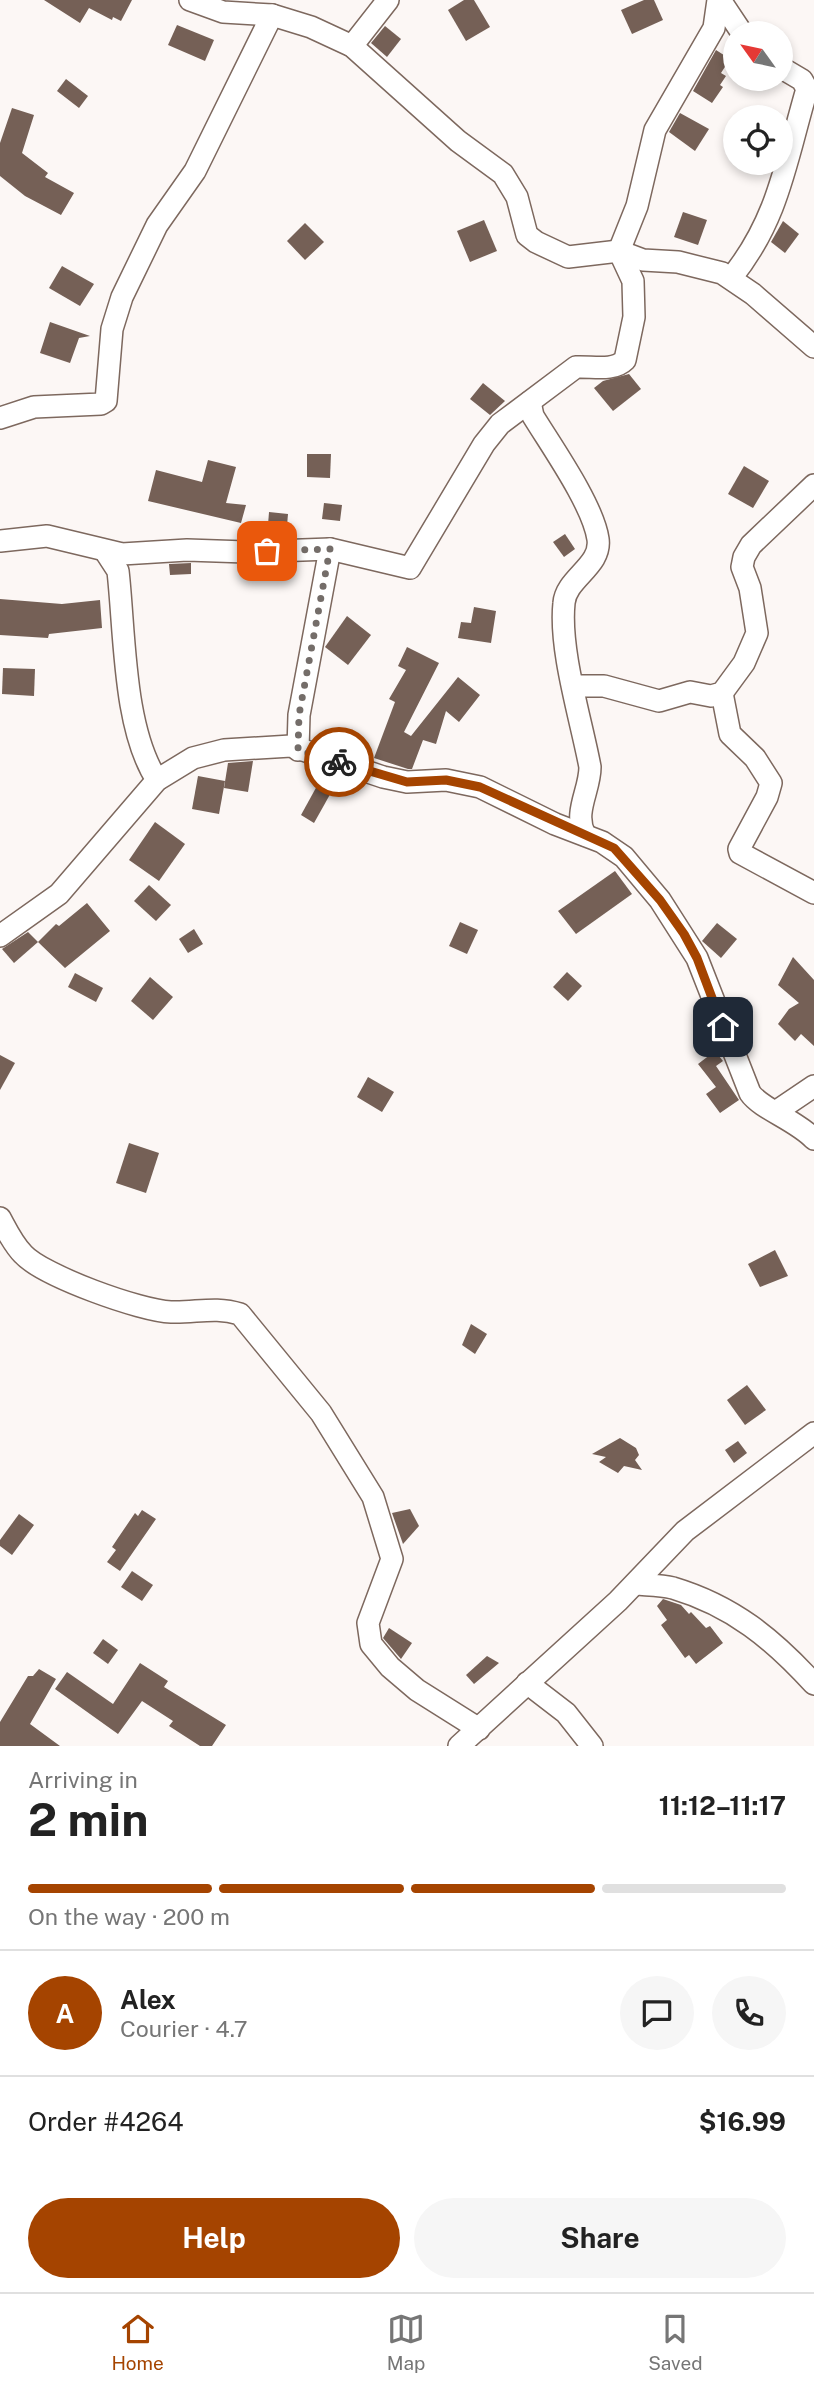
<!DOCTYPE html>
<html lang="en">
<head>
<meta charset="utf-8">
<style>
  :root { --surface:#fff; --page:#f6f6f6; --text:#222; --muted:#767676; --line:#e0e0e0; --accent:#a54400 }
  body { margin:0; font-family:"Public Sans",sans-serif; background:var(--page); color:var(--text); height:100vh; display:flex; flex-direction:column; font-size:26px; white-space:nowrap }
  * { box-sizing:border-box; margin:0 }
  p { font-size:23px; color:var(--muted) }
  .icon { flex:none; width:38px; height:38px; fill:none; stroke:currentColor; stroke-width:2; stroke-linecap:round; stroke-linejoin:round }
  .map { position:relative; height:1746px; overflow:hidden }
  .drawer { display:flex; flex-direction:column; background:var(--surface); flex:1 }
  .drawer>* { flex:none }
  .needle { width:46px; rotate:303deg }
  .controls { position:absolute; left:723px; top:21px; display:grid; gap:14px }
  .controls a { display:grid; place-items:center; width:70px; height:70px; border-radius:50%; background:var(--surface); box-shadow:0 4px 10px #0003; font-size:35px }
  .pin { position:absolute; display:grid; place-items:center; width:60px; height:60px; color:#fff; margin:-30px; border-radius:14px; box-shadow:0 4px 10px #0006 }
  .courier { position:absolute; display:grid; place-items:center; width:70px; height:70px; margin:-35px; border:5px solid #a54400; border-radius:50%; background:#fff; color:#222; box-shadow:0 2px 9px #0007 }
  .headline em { font-style:normal; font-weight:700 }
  .headline div { display:flex; flex-direction:column-reverse }
  .headline { display:flex; align-items:center; justify-content:space-between; height:119px; padding:0 28px }
  h1 { font-size:46px; font-weight:700; line-height:52px }
  .bar { display:grid; grid-template-columns:repeat(4,1fr); gap:10px 7px; align-content:center; height:84px; padding:0 28px }
  .bar i { height:9px; border-radius:5px; background:var(--line) }
  .bar .selected { background:var(--accent) }
  .bar p { grid-column:span 4 }
  .line { display:flex; align-items:center; gap:18px; padding:0 28px; border-top:2px solid var(--line) }
  .line div { flex:1 }
  .round { display:grid; place-items:center; flex:none; width:74px; height:74px; border-radius:37px; background:var(--page) }
  .button { display:flex; gap:14px; margin-top:auto; padding:14px 28px }
  .button a { flex:1; height:80px; border-radius:42px; background:var(--accent); color:#fff; font-size:28px; font-weight:700; line-height:80px; text-align:center }
  .button a+a { background:var(--page); color:var(--text) }
  .tabs { display:flex; justify-content:space-around; align-items:center; height:98px; border-top:2px solid var(--line); background:var(--surface); font-size:19px; color:var(--muted) }
  .tabs a { display:grid; justify-items:center; gap:4px }
  .tabs .selected { color:var(--accent) }
  .map>svg:first-child { display:block }
  .building { fill:#756056 }
  .lines { fill:none; stroke-linecap:round; stroke-linejoin:round }
  .minor-casing { stroke:#7d685e; stroke-width:24 }
  .minor { stroke:#fff; stroke-width:21 }
  .done { stroke:#746d69; stroke-width:7; stroke-dasharray:0 12.6 }
  .route { stroke:#a54400; stroke-width:9 }
</style>
</head>
<body>
<div class="map">
<svg width="814" height="1746" viewBox="0 0 814 1746">
  <rect width="100%" height="100%" fill="#fcf7f5"/>
  <g class="building">
    <polygon points="44,0 132,0 121,21 113,17 112,20 89,8 80,23"/>
    <polygon points="464,0 474,0 490,27 466,41 448,10"/>
    <polygon points="644,0 654,0 663,20 632,34 621,10"/>
    <polygon points="177,25 214,40 205,61 168,45"/>
    <polygon points="385,26 401,39 387,57 371,43"/>
    <polygon points="716,50 730,59 721,73 726,76 720,85 723,87 712,103 693,91"/>
    <polygon points="66,79 88,96 79,108 57,91"/>
    <polygon points="12,108 34,115 22,153 48,173 45,177 74,193 61,215 25,196 0,176 0,143"/>
    <polygon points="680,113 709,129 695,151 669,132"/>
    <polygon points="683,212 707,220 698,245 674,237"/>
    <polygon points="484,220 497,251 470,262 457,231"/>
    <polygon points="783,221 799,234 785,253 771,242"/>
    <polygon points="305,223 324,242 305,260 287,241"/>
    <polygon points="62,266 94,284 80,306 49,288"/>
    <polygon points="50,322 90,336 79,338 70,363 40,353"/>
    <polygon points="629,374 641,389 613,411 594,388 603,381"/>
    <polygon points="483,383 505,401 490,415 470,399"/>
    <polygon points="307,454 331,454 330,478 307,477"/>
    <polygon points="208,460 236,467 226,503 246,505 241,523 148,501 156,470 202,482"/>
    <polygon points="744,466 769,481 753,508 728,494"/>
    <polygon points="324,503 342,505 340,521 322,519"/>
    <polygon points="269,512 288,514 286,537 267,538"/>
    <polygon points="565,534 575,549 564,557 553,542"/>
    <polygon points="191,563 191,574 170,575 169,564"/>
    <polygon points="0,599 62,604 100,600 102,628 49,634 48,638 0,635"/>
    <polygon points="474,607 496,611 491,643 458,638 461,622 471,623"/>
    <polygon points="347,616 371,635 348,665 325,647"/>
    <polygon points="407,647 439,663 404,732 411,736 458,677 480,695 459,722 446,711 436,744 423,740 412,769 408,769 374,758 395,702 389,699 406,670 398,666"/>
    <polygon points="3,668 35,669 34,696 2,694"/>
    <polygon points="253,761 248,792 224,788 228,763"/>
    <polygon points="323,775 337,782 314,823 301,815"/>
    <polygon points="198,776 225,781 219,814 192,809"/>
    <polygon points="155,822 185,844 159,881 129,860"/>
    <polygon points="615,871 632,894 576,934 558,911"/>
    <polygon points="149,885 171,905 156,921 134,901"/>
    <polygon points="87,903 110,931 65,968 38,942 56,924 59,926"/>
    <polygon points="460,922 478,930 467,954 449,946"/>
    <polygon points="717,923 737,939 721,958 702,941"/>
    <polygon points="194,929 203,944 188,953 179,939"/>
    <polygon points="28,932 38,942 14,963 2,949"/>
    <polygon points="793,957 814,980 814,1046 801,1034 795,1041 778,1024 789,1009 799,1003 778,985"/>
    <polygon points="567,972 582,986 568,1001 553,987"/>
    <polygon points="75,973 103,988 96,1002 68,987"/>
    <polygon points="150,977 173,997 153,1020 131,1001"/>
    <polygon points="715,1051 723,1061 716,1066 739,1100 720,1113 706,1094 716,1087 698,1064"/>
    <polygon points="0,1055 15,1063 0,1090"/>
    <polygon points="368,1077 394,1092 382,1112 357,1097"/>
    <polygon points="129,1143 159,1153 146,1193 116,1183"/>
    <polygon points="775,1250 788,1276 760,1287 748,1264"/>
    <polygon points="471,1324 487,1334 475,1354 462,1345"/>
    <polygon points="747,1385 766,1410 745,1425 727,1400"/>
    <polygon points="620,1438 636,1448 639,1455 635,1460 642,1470 624,1466 618,1473 599,1462 606,1457 592,1454"/>
    <polygon points="738,1441 747,1453 734,1463 725,1450"/>
    <polygon points="410,1509 419,1526 403,1544 392,1513"/>
    <polygon points="142,1510 156,1519 120,1571 107,1562 116,1550 112,1547 118,1538 135,1513 138,1516"/>
    <polygon points="19,1514 34,1525 12,1555 0,1546 0,1540"/>
    <polygon points="132,1571 153,1585 142,1601 121,1587"/>
    <polygon points="663,1599 681,1605 689,1614 691,1612 706,1628 710,1626 723,1643 696,1664 689,1655 685,1658 661,1625 667,1620 657,1606"/>
    <polygon points="389,1628 412,1643 401,1659 383,1638"/>
    <polygon points="103,1639 118,1650 108,1664 93,1653"/>
    <polygon points="487,1656 499,1663 474,1684 466,1675"/>
    <polygon points="140,1663 168,1681 164,1687 226,1725 212,1746 200,1746 169,1726 173,1721 142,1701 118,1734 55,1689 67,1672 113,1704"/>
    <polygon points="39,1669 56,1679 30,1724 60,1746 0,1746 0,1722 28,1676 33,1676"/>
  </g>
  <g class="lines">
    <defs>
      <g id="minor">
        <polyline points="190,0 223,12 272,15 311,27 352,46 458,141 503,174 517,197 527,235 536,242 568,257 619,251 643,260 678,262 722,273 753,294 814,347"/>
        <polyline points="720,0 742,33"/>
        <polyline points="352,46 388,0"/>
        <path d="M731,278C779,219 786,160 807,89L802,80L780,67"/>
        <path d="M530,402L533,416C552,447 593,505 598,539C602,566 566,578 564,603C559,650 581,719 590,767C590,791 573,812 585,835"/>
        <polyline points="0,418 34,407 101,404 106,401 112,329 122,297 157,225 195,171 272,15"/>
        <path d="M0,541L47,536L122,554L187,550L246,552L330,549L410,568L484,444L500,424L576,367C592,366 613,372 625,360L634,317L633,281L619,251L637,206L655,130L714,28L718,0"/>
        <path d="M105,551L118,571C125,633 123,728 157,780"/>
        <polyline points="574,686 604,686 659,701 690,692 711,696 722,693 744,663 757,633 750,588 742,567 744,557 751,545 814,485"/>
        <polyline points="722,693 730,734 755,758 771,783 767,797 739,849 740,853 814,893"/>
        <polyline points="298,750 299,715 330,549"/>
        <path d="M0,936L59,894L157,780L193,758L224,750L291,746L383,777L407,782L446,780L480,787L555,824L602,842L624,857L660,900L697,958L750,1093C761,1109 796,1120 814,1139"/>
        <polyline points="777,1111 814,1086"/>
        <path d="M0,1218C7,1231 13,1244 23,1254C43,1276 141,1311 171,1312C196,1313 215,1306 240,1314L321,1413L373,1497L392,1559L368,1623L371,1644L390,1667L417,1690L479,1729"/>
        <path d="M636,1584C648,1585 662,1585 673,1588C733,1606 773,1639 814,1684"/>
        <polyline points="527,1683 566,1713 592,1746"/>
        <polyline points="459,1746 618,1601 685,1531 814,1433"/>
      </g>
    </defs>
    <use href="#minor" class="minor-casing"/>
    <use href="#minor" class="minor"/>
  </g>
  <g class="lines">
    <polyline class="done" points="267,551 330,549 299,715 298,750 339,762"/>
    <polyline class="route" points="339,762 407,782 446,780 480,787 614,848 660,900 684,934 697,958 723,1027"/>
  </g>
</svg>
<div class="controls">
<a><svg class="needle" viewBox="-14 -14 28 28"><path d="M0-13l5 13h-10z" fill="#e53935"/><path d="M0 13l5-13h-10z" fill="#767676"/></svg></a>
<a><svg class="icon" aria-label="locate" viewBox="0 0 24 24"><circle cx="12" cy="12" r="6"/><path d="M12 2v4M12 18v4M2 12h4M18 12h4"/></svg></a>
</div>
<div class="pin" style="left:267px;top:551px;background:#ea580c"><svg class="icon" aria-label="bag" viewBox="0 0 24 24"><path d="M5 8h14l-1 12H6zM9 8a3 3 0 0 1 6 0"/></svg></div>
<div class="pin" style="left:723px;top:1027px;background:#1f2937"><svg class="icon" aria-label="home" viewBox="0 0 24 24"><path d="M3 11l9-7 9 7M6 9v11h12V9"/></svg></div>
<div class="courier" style="left:339px;top:762px"><svg class="icon" aria-label="bike" viewBox="0 0 24 24"><circle cx="6" cy="16" r="4"/><circle cx="18" cy="16" r="4"/><path d="M6 16l4-8h5l3 8M10 8l3 8H6M13 5h3"/></svg></div>
</div>
<section class="drawer">
<div class="headline"><div><h1>2 min</h1><p>Arriving in</p></div><em>11:12–11:17</em></div>
<div class="bar"><i class="selected"></i><i class="selected"></i><i class="selected"></i><i></i><p>On the way · 200 m</p></div>
<div class="line" style="height:126px"><b class="round" style="background:var(--accent);color:#fff">A</b><div><b>Alex</b><p>Courier · 4.7</p></div><a class="round"><svg class="icon" aria-label="chat" viewBox="0 0 24 24"><path d="M4 5h16v11H9l-5 4z"/></svg></a><a class="round"><svg class="icon" aria-label="phone" viewBox="0 0 24 24"><path d="M5 4h4l2 5-3 2q2 4 5 5l2-3 5 2v4C11 20 4 13 5 4z"/></svg></a></div>
<div class="line" style="height:91px"><div>Order #4264</div><b>$16.99</b></div>
<div class="button"><a>Help</a><a>Share</a></div>
</section>
<nav class="tabs">
<a class="selected"><svg class="icon" aria-label="home" viewBox="0 0 24 24"><path d="M3 11l9-7 9 7M6 9v11h12V9"/></svg>Home</a>
<a><svg class="icon" aria-label="map" viewBox="0 0 24 24"><path d="M3 6l6-2 6 2 6-2v14l-6 2-6-2-6 2zM9 4v14M15 6v14"/></svg>Map</a>
<a><svg class="icon" aria-label="saved" viewBox="0 0 24 24"><path d="M7 4h10v16l-5-4-5 4z"/></svg>Saved</a>
</nav>
</body>
</html>
